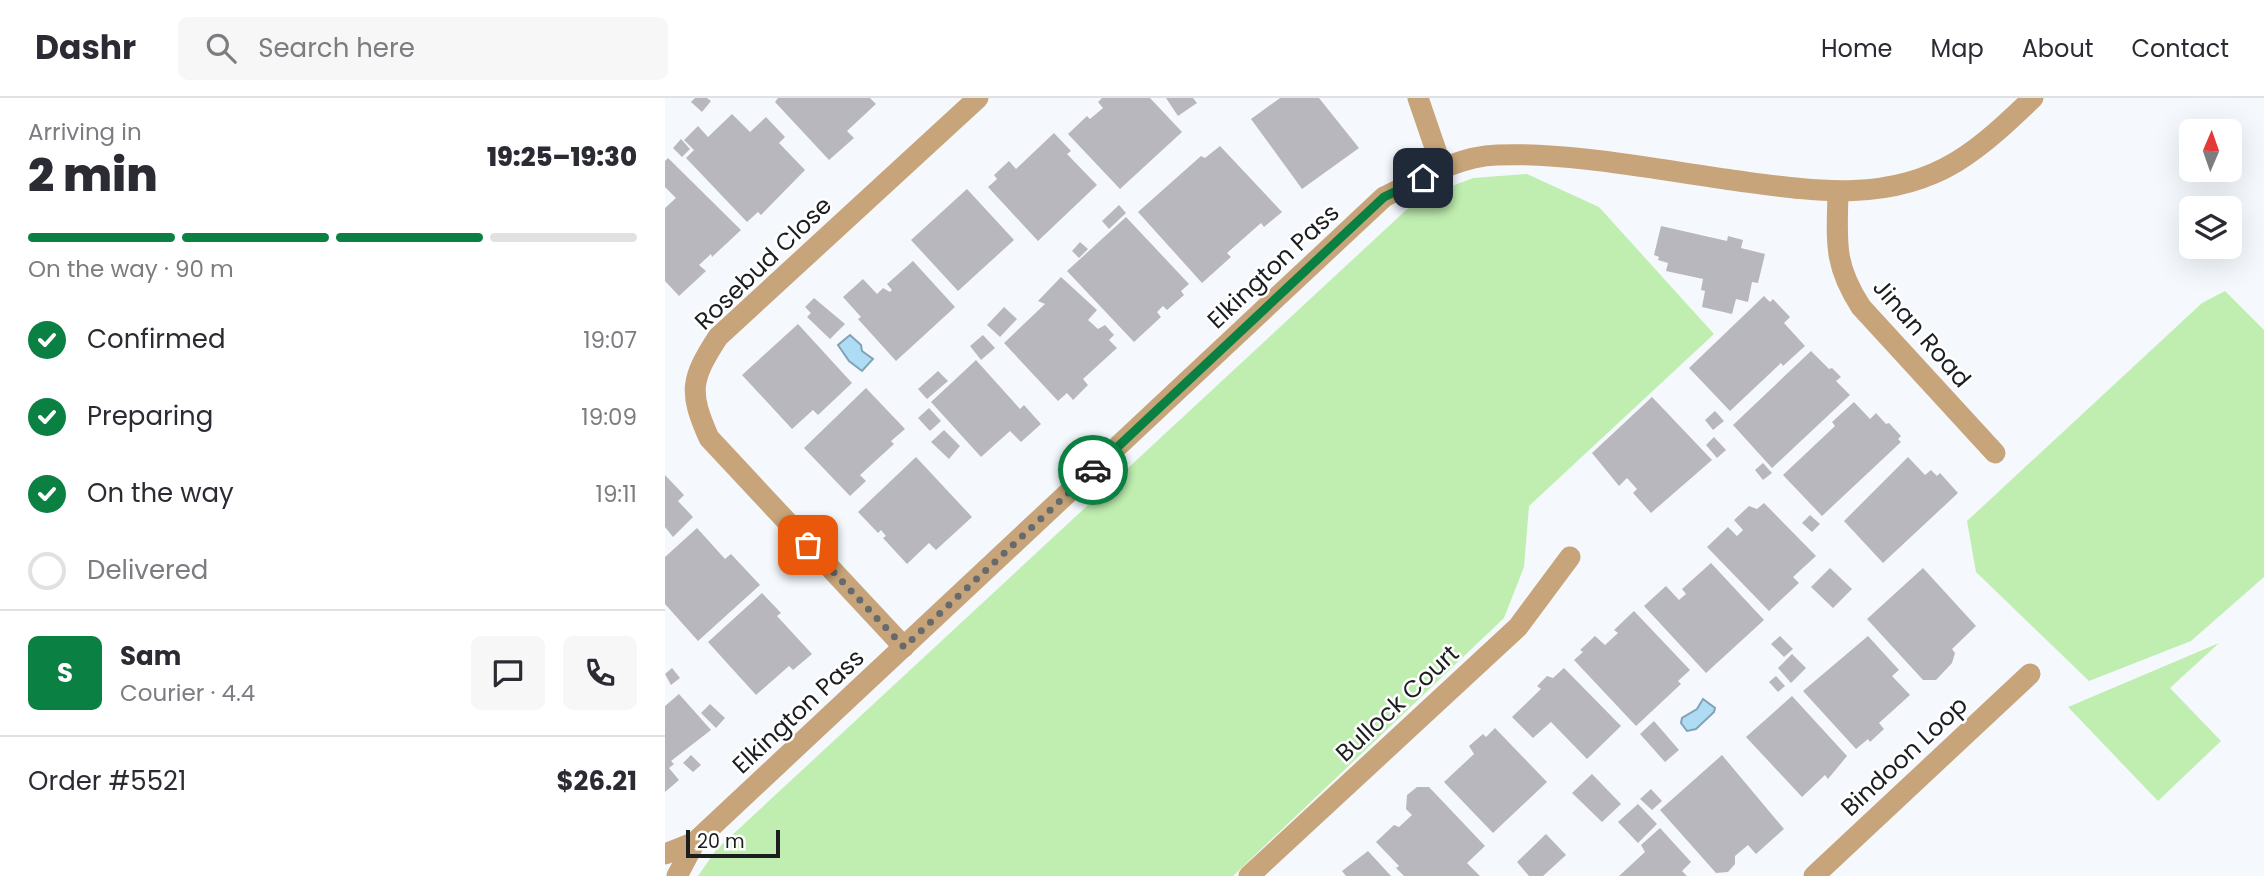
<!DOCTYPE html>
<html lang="en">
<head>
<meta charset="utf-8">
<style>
  :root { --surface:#fff; --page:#f7f7f7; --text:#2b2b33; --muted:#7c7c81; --line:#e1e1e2; --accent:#0b8043 }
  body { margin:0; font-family:Poppins,sans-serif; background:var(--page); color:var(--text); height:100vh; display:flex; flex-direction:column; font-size:26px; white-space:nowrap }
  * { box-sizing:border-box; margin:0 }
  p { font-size:23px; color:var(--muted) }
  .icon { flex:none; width:38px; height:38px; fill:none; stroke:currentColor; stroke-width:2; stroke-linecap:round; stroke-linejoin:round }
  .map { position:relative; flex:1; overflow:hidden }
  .sheet { display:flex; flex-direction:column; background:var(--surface); width:665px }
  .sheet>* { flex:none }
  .needle { width:46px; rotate:2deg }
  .fabs { position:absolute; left:1514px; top:21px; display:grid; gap:14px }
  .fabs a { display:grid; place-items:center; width:63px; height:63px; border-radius:10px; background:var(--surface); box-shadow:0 7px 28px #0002; font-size:35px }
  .scale { position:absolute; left:21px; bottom:18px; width:94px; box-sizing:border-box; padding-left:7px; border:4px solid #1b1d1f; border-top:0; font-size:19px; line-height:24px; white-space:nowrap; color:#1b1d1f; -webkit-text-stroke:5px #fff; paint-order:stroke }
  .pin { position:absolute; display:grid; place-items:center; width:60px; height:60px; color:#fff; margin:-30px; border-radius:14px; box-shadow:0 4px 10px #0006 }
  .courier { position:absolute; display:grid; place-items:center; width:70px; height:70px; margin:-35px; border:5px solid #0b8043; border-radius:50%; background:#fff; color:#222; box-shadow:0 2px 9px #0007 }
  .head em { font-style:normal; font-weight:800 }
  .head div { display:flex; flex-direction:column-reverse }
  .head { display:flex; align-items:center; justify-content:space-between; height:119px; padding:0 28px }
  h1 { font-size:46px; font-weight:800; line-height:52px }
  .bar { display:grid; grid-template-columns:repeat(4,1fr); gap:10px 7px; align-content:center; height:84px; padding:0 28px }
  .bar i { height:9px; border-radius:5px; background:var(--line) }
  .bar .selected { background:var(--accent) }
  .bar p { grid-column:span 4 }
  .line { display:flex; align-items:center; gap:18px; padding:0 28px; border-top:2px solid var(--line) }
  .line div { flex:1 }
  .round { display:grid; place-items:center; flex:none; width:74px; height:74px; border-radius:10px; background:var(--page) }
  ol { padding:0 28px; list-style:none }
  li { display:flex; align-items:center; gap:21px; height:77px }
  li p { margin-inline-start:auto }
  li .icon { padding:7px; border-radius:50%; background:var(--accent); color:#fff; stroke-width:4 }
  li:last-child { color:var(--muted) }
  li i { width:38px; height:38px; border:4px solid var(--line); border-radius:50% }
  header { display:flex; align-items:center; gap:42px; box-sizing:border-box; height:98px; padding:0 35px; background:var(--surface); border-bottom:2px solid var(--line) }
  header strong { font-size:33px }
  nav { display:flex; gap:38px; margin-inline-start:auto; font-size:24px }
  .search { width:490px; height:63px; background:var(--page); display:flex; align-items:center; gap:18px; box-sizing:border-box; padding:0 24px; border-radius:10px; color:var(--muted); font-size:26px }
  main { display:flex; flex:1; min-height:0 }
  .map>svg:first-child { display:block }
  .green { fill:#bfeeb0 }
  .water { fill:#aedcf5; stroke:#82a3b5; stroke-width:2 }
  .building { fill:#b8b7bd }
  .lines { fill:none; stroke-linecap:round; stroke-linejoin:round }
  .minor { stroke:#c7a479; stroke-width:21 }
  .done { stroke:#676a6d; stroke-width:7; stroke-dasharray:0 12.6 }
  .route { stroke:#0b8043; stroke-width:9 }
  .labels { text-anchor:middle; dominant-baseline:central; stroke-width:5; stroke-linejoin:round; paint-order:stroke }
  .street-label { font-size:24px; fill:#1b1d1f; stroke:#fff }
</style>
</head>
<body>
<header>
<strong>Dashr</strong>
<div class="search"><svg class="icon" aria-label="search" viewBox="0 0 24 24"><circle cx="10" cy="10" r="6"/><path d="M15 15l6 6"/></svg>Search here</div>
<nav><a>Home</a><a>Map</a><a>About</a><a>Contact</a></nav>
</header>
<main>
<section class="sheet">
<div class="head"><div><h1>2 min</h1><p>Arriving in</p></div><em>19:25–19:30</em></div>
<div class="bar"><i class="selected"></i><i class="selected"></i><i class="selected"></i><i></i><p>On the way · 90 m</p></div>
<ol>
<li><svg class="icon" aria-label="check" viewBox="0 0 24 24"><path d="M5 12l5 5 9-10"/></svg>Confirmed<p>19:07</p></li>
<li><svg class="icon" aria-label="check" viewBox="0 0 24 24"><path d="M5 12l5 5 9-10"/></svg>Preparing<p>19:09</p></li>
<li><svg class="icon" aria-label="check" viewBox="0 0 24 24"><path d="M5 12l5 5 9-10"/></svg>On the way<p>19:11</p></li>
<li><i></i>Delivered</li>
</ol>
<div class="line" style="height:126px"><b class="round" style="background:var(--accent);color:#fff">S</b><div><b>Sam</b><p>Courier · 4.4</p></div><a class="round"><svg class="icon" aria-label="chat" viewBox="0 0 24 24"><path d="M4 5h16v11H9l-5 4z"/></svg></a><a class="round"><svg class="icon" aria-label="phone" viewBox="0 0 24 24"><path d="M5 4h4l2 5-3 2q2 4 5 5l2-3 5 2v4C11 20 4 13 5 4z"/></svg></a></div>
<div class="line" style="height:91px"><div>Order #5521</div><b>$26.21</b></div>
</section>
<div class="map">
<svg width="1599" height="778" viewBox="0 0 1599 778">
  <rect width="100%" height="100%" fill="#f5f9fe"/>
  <g class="green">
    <polygon points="862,76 934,109 1049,236 864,408 859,469 839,520 568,778 33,778 51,752 753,101 808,80"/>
    <polygon points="1560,193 1599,232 1599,479 1526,543 1424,583 1311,474 1302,423 1537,205"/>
    <polygon points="1554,545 1505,590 1556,643 1493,703 1403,609"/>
  </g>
  <g class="water">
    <polygon points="185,237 196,247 197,253 208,261 197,273 184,263 173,247"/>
    <polygon points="1038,601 1050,610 1049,614 1031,631 1022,633 1016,625 1017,620 1032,611"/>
  </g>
  <g class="building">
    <polygon points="30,0 42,0 46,3 37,14 26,4"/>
    <polygon points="113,0 205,0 211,6 182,33 189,40 164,62 110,4"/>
    <polygon points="437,0 485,0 517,34 455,91 403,36 422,18 425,21 438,10 433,4"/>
    <polygon points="501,0 528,0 532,5 513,18"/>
    <polygon points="615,0 654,0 694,50 637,91 586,21"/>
    <polygon points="67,16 85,34 101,19 120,39 114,45 140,72 96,117 93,114 82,124 21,60 29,52 19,42 33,28 43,39"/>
    <polygon points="389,35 406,53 402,56 432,87 373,143 323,89 332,81 329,77 344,63 351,71"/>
    <polygon points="16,41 25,51 17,59 8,50"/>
    <polygon points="555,48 617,114 599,129 596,125 562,155 566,159 537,185 473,114 536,58 540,60"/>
    <polygon points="3,60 76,132 47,159 46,156 34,167 41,173 14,198 0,183 0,110 11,100 0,89 0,63"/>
    <polygon points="302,91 349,142 293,193 246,142"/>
    <polygon points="454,107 461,115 444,131 437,123"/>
    <polygon points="461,119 524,186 516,193 519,197 502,212 498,208 492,214 496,219 469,244 402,173"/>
    <polygon points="996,128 1062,143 1063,138 1078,142 1076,150 1100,156 1093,185 1087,184 1083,204 1071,201 1067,216 1037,209 1040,193 1036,192 1038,181 1001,173 1003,165 993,162 994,159 989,157"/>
    <polygon points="415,144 423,151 414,160 407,153"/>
    <polygon points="248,163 290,209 231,263 193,221 196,219 178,199 198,181 212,196 218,190 225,194 227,192 222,186"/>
    <polygon points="396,179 432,212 423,222 433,231 440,227 449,237 444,242 452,250 418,281 423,287 408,302 402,295 393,303 339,245 380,206 373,203"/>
    <polygon points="1099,198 1105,204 1108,201 1125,219 1119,225 1140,248 1118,268 1116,265 1065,313 1024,270"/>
    <polygon points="149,200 180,226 165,241 142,219 146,215 140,209"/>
    <polygon points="339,209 352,221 335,239 322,227"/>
    <polygon points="133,226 187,285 153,317 148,312 127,331 77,277"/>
    <polygon points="318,237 330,250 316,262 305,248"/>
    <polygon points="1146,253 1164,271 1167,270 1176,279 1171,283 1185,297 1107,370 1068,327"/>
    <polygon points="311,262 355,311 359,307 376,326 356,344 345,333 316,359 266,304"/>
    <polygon points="273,273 283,283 262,301 253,291"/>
    <polygon points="201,290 240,331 226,343 229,346 195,377 201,383 185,398 139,350"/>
    <polygon points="987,299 1047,362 986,415 968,395 972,391 962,380 954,388 927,355"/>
    <polygon points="1189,304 1205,321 1211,315 1221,326 1224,325 1236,338 1233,341 1236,344 1157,418 1118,377 1170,328 1167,324"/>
    <polygon points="264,310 276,323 265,333 253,320"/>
    <polygon points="1050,313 1059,323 1048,332 1040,322"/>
    <polygon points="279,332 295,348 284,361 266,344"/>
    <polygon points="1049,339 1061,352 1052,360 1041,347"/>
    <polygon points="251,359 307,419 271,452 264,445 242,466 218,440 221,438 216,432 213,435 193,414"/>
    <polygon points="1243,359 1260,377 1266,372 1272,378 1275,375 1293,395 1218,465 1179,423"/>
    <polygon points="1098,365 1107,375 1098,382 1090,372"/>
    <polygon points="0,377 19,397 13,403 28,419 8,439 0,429"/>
    <polygon points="1099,405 1151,458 1128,479 1134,485 1104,513 1042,449 1063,429 1072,438 1078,432 1069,422 1084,408 1092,411"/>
    <polygon points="1145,417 1155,426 1147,434 1137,425"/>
    <polygon points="32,430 60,461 66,456 95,487 33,543 0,506 0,459"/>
    <polygon points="1046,465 1099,522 1041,575 979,508 1001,488 1014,502 1021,496 1017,491"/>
    <polygon points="1165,470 1187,491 1168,510 1146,489"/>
    <polygon points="1258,470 1311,528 1287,551 1290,555 1287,565 1271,582 1258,582 1202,521"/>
    <polygon points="97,495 116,515 112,518 147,556 128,572 124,568 91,597 43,544"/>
    <polygon points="969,513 1025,572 1013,583 1016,586 971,628 909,562 918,554 915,552 930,538 940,547 953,535 949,532"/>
    <polygon points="1115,538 1128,551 1119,559 1106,546"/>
    <polygon points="1203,538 1234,572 1227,578 1245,597 1214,625 1219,631 1205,644 1203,641 1191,651 1138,593"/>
    <polygon points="1127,556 1141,570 1126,585 1113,570"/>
    <polygon points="7,570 15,580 6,587 0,576"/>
    <polygon points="899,570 956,628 922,661 886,624 868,640 847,619 876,591 872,588 882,578 888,580"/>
    <polygon points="1111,578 1120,588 1113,594 1104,584"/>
    <polygon points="14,596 46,632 6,663 9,666 4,670 14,682 0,694 0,608"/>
    <polygon points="1127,598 1182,658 1163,681 1160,677 1137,699 1081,639"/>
    <polygon points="45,606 60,620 51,630 36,615"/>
    <polygon points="989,623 1014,652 1000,664 975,636"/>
    <polygon points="830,630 882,684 828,735 779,684 809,656 804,648 818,636 821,639"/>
    <polygon points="26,657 36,667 28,674 18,665"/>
    <polygon points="1057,657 1119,731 1091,756 1083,747 1070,758 1070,766 1063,774 1051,775 995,712"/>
    <polygon points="927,676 956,706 937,724 907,695"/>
    <polygon points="752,689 764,689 820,748 802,765 815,778 739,778 731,770 734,768 711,744 729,727 734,729 747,717 741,711 742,697"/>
    <polygon points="986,691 997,703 987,712 975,701"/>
    <polygon points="973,706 992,726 973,745 953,724"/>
    <polygon points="995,730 1026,764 1017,773 1022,778 954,778 980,754 976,747"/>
    <polygon points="881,736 901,757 878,778 864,778 852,764"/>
    <polygon points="703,753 726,778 681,778 677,773"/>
  </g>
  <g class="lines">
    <g class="minor">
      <polyline points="753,0 777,70"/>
      <path d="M1173,94C1172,144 1168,166 1196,209L1330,355"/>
      <path d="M239,549L44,340C23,293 26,281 53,239L313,0"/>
      <polyline points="0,756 30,744"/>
      <path d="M12,778L30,744L719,99C754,82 792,58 832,57C907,54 999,73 1074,83C1148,93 1223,105 1291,64C1319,47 1344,23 1368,0"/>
      <polyline points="584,778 853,529 905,459"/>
      <polyline points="1149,778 1365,576"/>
    </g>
  </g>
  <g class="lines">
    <polyline class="done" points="143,447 239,549 428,372"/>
    <polyline class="route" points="428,372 719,99 758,80"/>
  </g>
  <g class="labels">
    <g class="street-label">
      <text transform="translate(98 165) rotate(-44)">Rosebud Close</text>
      <text transform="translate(608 168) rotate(-43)">Elkington Pass</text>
      <text transform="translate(1257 235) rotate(49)">Jinan Road</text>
      <text transform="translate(732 605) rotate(-43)">Bullock Court</text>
      <text transform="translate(133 613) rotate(-43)">Elkington Pass</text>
      <text transform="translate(1239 658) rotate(-43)">Bindoon Loop</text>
    </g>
  </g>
</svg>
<div class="fabs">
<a><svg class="needle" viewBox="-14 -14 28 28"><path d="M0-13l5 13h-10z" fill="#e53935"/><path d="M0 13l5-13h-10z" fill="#7c7c81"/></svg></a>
<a><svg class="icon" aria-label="layers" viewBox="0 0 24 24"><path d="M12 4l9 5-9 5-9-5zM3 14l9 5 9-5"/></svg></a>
</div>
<div class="scale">20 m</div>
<div class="pin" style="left:143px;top:447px;background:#ea580c"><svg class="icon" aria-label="bag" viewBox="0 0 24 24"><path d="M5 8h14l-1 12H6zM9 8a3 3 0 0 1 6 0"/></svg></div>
<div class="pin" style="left:758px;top:80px;background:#1f2937"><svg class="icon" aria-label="home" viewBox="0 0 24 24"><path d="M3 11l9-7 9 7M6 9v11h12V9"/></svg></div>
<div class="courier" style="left:428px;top:372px"><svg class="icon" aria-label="car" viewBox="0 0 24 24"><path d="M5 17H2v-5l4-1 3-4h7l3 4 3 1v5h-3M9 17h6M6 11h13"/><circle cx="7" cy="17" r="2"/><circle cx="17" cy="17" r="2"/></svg></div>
</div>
</main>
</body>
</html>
